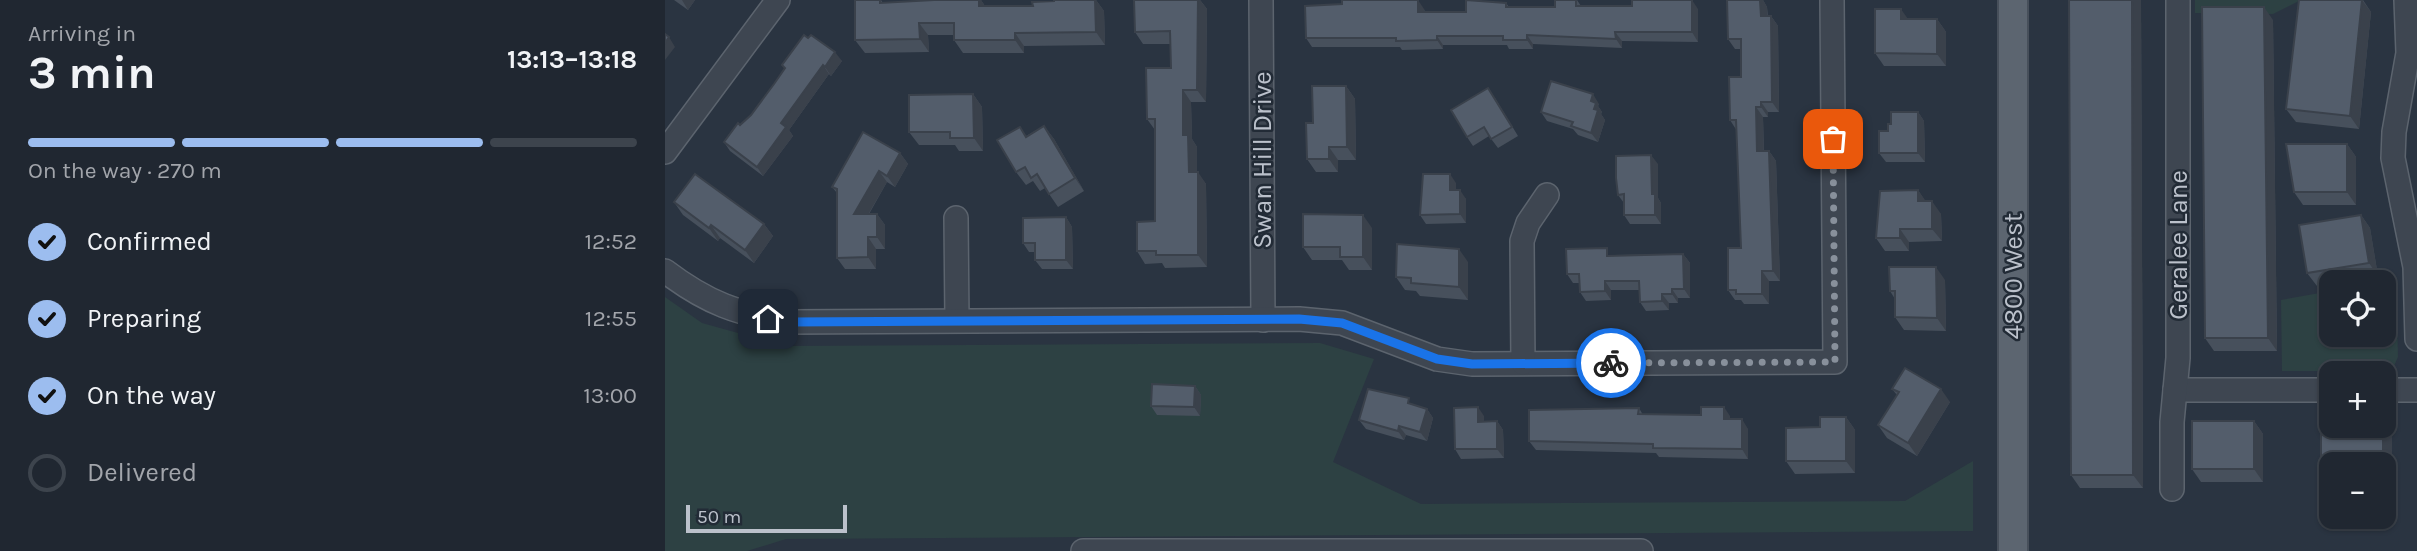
<!DOCTYPE html>
<html lang="en">
<head>
<meta charset="utf-8">
<style>
  :root { --surface:#202731; --page:#282f39; --text:#f1f3f6; --muted:#a2a5ab; --line:#3d444d; --accent:#9cbdef }
  body { margin:0; font-family:Karla,sans-serif; background:var(--page); color:var(--text); height:100vh; display:flex; flex-direction:column; font-size:26px; white-space:nowrap }
  * { box-sizing:border-box; margin:0 }
  p { font-size:23px; color:var(--muted) }
  .icon { flex:none; width:38px; height:38px; fill:none; stroke:currentColor; stroke-width:2; stroke-linecap:round; stroke-linejoin:round }
  .map { position:relative; flex:1; overflow:hidden }
  .sheet { display:flex; flex-direction:column; background:var(--surface); width:665px }
  .sheet>* { flex:none }
  .fabs { position:absolute; left:1654px; top:270px; display:grid; gap:14px }
  .fabs a { display:grid; place-items:center; width:77px; height:77px; border-radius:14px; background:var(--surface); box-shadow:0 2px 5px #0004,0 0 0 2px var(--line); font-size:35px }
  .scale { position:absolute; left:21px; bottom:18px; width:161px; box-sizing:border-box; padding-left:7px; border:4px solid #bbc1cb; border-top:0; font-size:19px; line-height:24px; white-space:nowrap; color:#bbc1cb; -webkit-text-stroke:5px #222b36; paint-order:stroke }
  .pin { position:absolute; display:grid; place-items:center; width:60px; height:60px; color:#fff; margin:-30px; border-radius:14px; box-shadow:0 4px 10px #0006 }
  .courier { position:absolute; display:grid; place-items:center; width:70px; height:70px; margin:-35px; border:5px solid #1a73e8; border-radius:50%; background:#fff; color:#222; box-shadow:0 2px 9px #0007 }
  .headline em { font-style:normal; font-weight:700 }
  .headline div { display:flex; flex-direction:column-reverse }
  .headline { display:flex; align-items:center; justify-content:space-between; height:119px; padding:0 28px }
  h1 { font-size:46px; font-weight:700; line-height:52px }
  .bar { display:grid; grid-template-columns:repeat(4,1fr); gap:10px 7px; align-content:center; height:84px; padding:0 28px }
  .bar i { height:9px; border-radius:5px; background:var(--line) }
  .bar .selected { background:var(--accent) }
  .bar p { grid-column:span 4 }
  ol { padding:0 28px; list-style:none }
  li { display:flex; align-items:center; gap:21px; height:77px }
  li p { margin-inline-start:auto }
  li .icon { padding:7px; border-radius:50%; background:var(--accent); color:#111; stroke-width:4 }
  li:last-child { color:var(--muted) }
  li i { width:38px; height:38px; border:4px solid var(--line); border-radius:50% }
  main { display:flex; flex:1; min-height:0 }
  .map>svg:first-child { display:block }
  .green { fill:#2d4143 }
  .lines { fill:none; stroke-linecap:round; stroke-linejoin:round }
  .minor-casing { stroke:#5c646e; stroke-width:26 }
  .major-casing { stroke:#474f5a; stroke-width:32 }
  .minor { stroke:#3e4651; stroke-width:23 }
  .major { stroke:#5c6570; stroke-width:28 }
  .wall { fill:#47505c }
  .shaded-wall { fill:#3a414b }
  .building { fill:#535d6b; stroke:#3a414b; stroke-width:2 }
  .done { stroke:#88909b; stroke-width:7; stroke-dasharray:0 12.6 }
  .route { stroke:#1a73e8; stroke-width:9 }
  .labels { text-anchor:middle; dominant-baseline:central; stroke-width:5; stroke-linejoin:round; paint-order:stroke }
  .street-label { font-size:26px; fill:#bbc1cb; stroke:#222b36 }
</style>
</head>
<body>
<main>
<section class="sheet">
<div class="headline"><div><h1>3 min</h1><p>Arriving in</p></div><em>13:13–13:18</em></div>
<div class="bar"><i class="selected"></i><i class="selected"></i><i class="selected"></i><i></i><p>On the way · 270 m</p></div>
<ol>
<li><svg class="icon" aria-label="check" viewBox="0 0 24 24"><path d="M5 12l5 5 9-10"/></svg>Confirmed<p>12:52</p></li>
<li><svg class="icon" aria-label="check" viewBox="0 0 24 24"><path d="M5 12l5 5 9-10"/></svg>Preparing<p>12:55</p></li>
<li><svg class="icon" aria-label="check" viewBox="0 0 24 24"><path d="M5 12l5 5 9-10"/></svg>On the way<p>13:00</p></li>
<li><i></i>Delivered</li>
</ol>
</section>
<div class="map">
<svg width="1752" height="551" viewBox="0 0 1752 551">
  <rect width="100%" height="100%" fill="#2a3441"/>
  <g class="green">
    <polygon points="1530,0 1636,0 1608,14 1530,13"/>
    <polygon points="1731,279 1733,357 1728,368 1721,371 1617,371 1616,300 1666,291 1666,334 1718,334 1718,282"/>
    <polygon points="0,297 37,323 120,346 655,343 709,359 668,462 756,504 1240,501 1308,461 1308,531 121,539 82,551 0,551"/>
  </g>
  <g class="lines">
    <defs>
      <g id="minor">
        <polyline points="596,0 598,320"/>
        <polyline points="1741,0 1743,53 1729,132 1728,158 1750,267 1752,339"/>
        <polyline points="0,152 113,0"/>
        <polyline points="291,218 292,320"/>
        <path d="M0,271C42,303 73,314 124,322L634,319L677,323L772,359L807,364L1170,362L1167,0"/>
        <polyline points="858,363 857,241 863,223 882,195"/>
        <polyline points="1510,390 1666,390"/>
        <polyline points="1718,390 1752,390"/>
        <polyline points="1507,489 1507,422 1513,358 1513,0"/>
        <polyline points="418,551 976,551"/>
      </g>
      <polyline id="major" points="1348,0 1348,551"/>
    </defs>
    <use href="#minor" class="minor-casing"/>
    <use href="#major" class="major-casing"/>
    <use href="#minor" class="minor"/>
    <use href="#major" class="major"/>
  </g>
  <g class="wall">
    <polygon points="9,0 30,0 23,10"/>
    <polygon points="190,0 216,0 218,3 269,0 316,0 320,6 368,6 389,1 389,0 431,0 439,11 440,45 359,46 359,53 298,53 289,40 289,35 263,35 264,52 200,53 190,40"/>
    <polygon points="469,0 535,0 542,9 541,102 526,102 527,139 532,147 532,172 541,184 542,267 500,268 497,263 480,264 472,251 490,221 490,130 482,119 506,68 505,44 478,44 470,32"/>
    <polygon points="890,0 912,0 916,6 1033,9 1033,42 957,41 957,48 868,44 868,49 844,49 842,45 778,45 778,49 737,50 735,47 647,47 641,38 759,9 760,12 801,12 841,3 844,7 890,7"/>
    <polygon points="1062,0 1098,0 1102,7 1103,16 1106,16 1113,26 1114,112 1103,112 1103,117 1098,117 1099,151 1104,151 1111,161 1115,281 1104,281 1104,304 1079,304 1076,300 1070,300 1063,290 1076,248 1072,131 1065,120 1076,77 1076,49 1070,49 1063,39"/>
    <polygon points="1404,0 1476,0 1478,488 1415,488 1406,475"/>
    <polygon points="1634,0 1698,0 1706,12 1694,129 1631,122 1621,109"/>
    <polygon points="1242,19 1272,19 1281,32 1281,66 1219,66 1210,53"/>
    <polygon points="1608,20 1612,351 1549,351 1540,338"/>
    <polygon points="143,38 177,61 166,76 164,74 124,130 128,136 98,176 65,151 59,142 86,115 120,69 117,65"/>
    <polygon points="681,86 690,99 691,160 673,160 673,172 651,172 642,159 648,123"/>
    <polygon points="308,94 317,107 318,151 294,151 290,145 254,145 244,132"/>
    <polygon points="830,98 853,136 833,148 824,136 808,146 802,137"/>
    <polygon points="934,104 933,106 937,112 936,114 940,120 933,142 913,135 908,129 882,121 876,112"/>
    <polygon points="1253,112 1259,121 1260,162 1221,162 1214,153 1226,124"/>
    <polygon points="379,126 389,139 419,191 393,207 380,188 375,191 368,181 361,185 351,172 355,127 361,136"/>
    <polygon points="1682,144 1691,157 1691,205 1638,205 1629,192"/>
    <polygon points="235,153 243,164 230,187 222,182 204,214 212,214 220,225 220,249 211,249 211,269 180,269 172,258 172,193 167,187"/>
    <polygon points="993,164 993,198 996,203 996,224 965,224 959,215 959,203 953,195"/>
    <polygon points="791,183 791,190 801,199 801,223 761,224 755,215"/>
    <polygon points="1253,190 1260,201 1276,214 1277,241 1244,242 1244,251 1220,251 1211,238"/>
    <polygon points="9,202 99,224 108,236 89,263 55,238 53,241 18,215"/>
    <polygon points="1696,215 1705,228 1713,276 1677,282 1666,282 1666,284 1652,286 1642,273"/>
    <polygon points="401,217 407,227 408,269 377,269 370,260 370,252 364,252 358,243"/>
    <polygon points="707,228 707,270 684,270 677,260 647,260 638,247"/>
    <polygon points="1018,254 1025,263 1025,298 1013,298 1013,303 1004,303 1004,310 981,311 975,302 975,290 946,290 946,300 921,301 915,292 915,283 908,283 902,274 948,255"/>
    <polygon points="803,262 803,300 755,296 751,291 740,290 731,277"/>
    <polygon points="1280,280 1281,331 1239,330 1230,317 1230,299 1225,291"/>
    <polygon points="530,386 536,395 535,416 492,415 486,406"/>
    <polygon points="1227,389 1285,402 1252,456 1222,438 1213,425 1232,395"/>
    <polygon points="750,405 762,409 768,418 762,441 741,435 739,440 701,429 694,420"/>
    <polygon points="974,408 978,415 1065,416 1065,419 1083,429 1083,459 994,457 991,453 871,450 864,441"/>
    <polygon points="819,416 819,421 832,421 838,430 839,458 796,459 790,449"/>
    <polygon points="1181,417 1190,430 1190,473 1130,474 1121,461 1155,427"/>
    <polygon points="1589,421 1598,434 1598,482 1536,482 1527,469"/>
    <polygon points="1656,421 1666,421 1666,425 1718,425 1718,421 1727,433 1727,482 1718,482 1718,464 1666,464 1666,482 1665,482 1656,469"/>
  </g>
  <g class="shaded-wall">
    <polygon points="17,0 30,0 23,10"/>
    <polygon points="314,0 316,0 323,11 314,6"/>
    <polygon points="430,0 431,0 439,11 440,45 431,32"/>
    <polygon points="533,0 535,0 542,9 541,102 532,90"/>
    <polygon points="753,0 759,9 760,22 753,12"/>
    <polygon points="1027,0 1033,9 1033,42 1027,32"/>
    <polygon points="1095,0 1098,0 1102,7 1103,26 1096,16"/>
    <polygon points="1467,0 1476,0 1478,488 1468,475"/>
    <polygon points="1697,0 1706,12 1694,129 1685,116"/>
    <polygon points="1599,7 1608,20 1612,351 1603,338"/>
    <polygon points="1236,9 1245,22 1236,19"/>
    <polygon points="1106,16 1113,26 1114,112 1107,102"/>
    <polygon points="1272,19 1281,32 1281,66 1272,54"/>
    <polygon points="254,23 263,35 264,52 255,39"/>
    <polygon points="950,32 957,41 957,48 951,39"/>
    <polygon points="350,33 359,46 359,53 350,40"/>
    <polygon points="862,35 868,44 868,49 862,40"/>
    <polygon points="772,36 778,45 778,49 772,40"/>
    <polygon points="4,37 10,47 0,60 0,43"/>
    <polygon points="170,52 177,61 166,76 160,67"/>
    <polygon points="158,65 164,74 124,130 128,136 98,176 92,167 116,123"/>
    <polygon points="681,86 690,99 691,160 682,147"/>
    <polygon points="518,90 526,102 527,139 532,147 532,184 524,172 518,135"/>
    <polygon points="308,94 317,107 318,151 309,138"/>
    <polygon points="928,94 934,104 933,106 937,112 936,114 940,120 933,142 926,133 926,101"/>
    <polygon points="1096,102 1103,112 1103,117 1096,107"/>
    <polygon points="1091,107 1098,117 1099,161 1092,151"/>
    <polygon points="1253,112 1259,121 1260,162 1253,153"/>
    <polygon points="379,126 389,139 419,191 410,178"/>
    <polygon points="1682,144 1691,157 1691,205 1682,192"/>
    <polygon points="664,147 673,160 673,172 664,159"/>
    <polygon points="1104,151 1111,161 1115,281 1108,271"/>
    <polygon points="235,153 243,164 230,187 222,176"/>
    <polygon points="986,155 993,164 993,198 996,203 996,224 990,215 987,194"/>
    <polygon points="214,171 222,182 197,225 189,214"/>
    <polygon points="533,172 541,184 542,267 533,255"/>
    <polygon points="785,174 791,183 791,199 785,190"/>
    <polygon points="795,190 801,199 801,223 795,214"/>
    <polygon points="1253,190 1262,203 1253,201"/>
    <polygon points="1267,201 1276,214 1277,241 1267,229"/>
    <polygon points="212,214 220,225 220,249 212,237"/>
    <polygon points="698,215 707,228 707,270 698,257"/>
    <polygon points="1696,215 1705,228 1713,276 1704,263"/>
    <polygon points="401,217 407,227 408,269 401,260"/>
    <polygon points="99,224 108,236 89,263 80,250"/>
    <polygon points="46,225 55,238 53,241 44,228"/>
    <polygon points="1235,229 1244,242 1244,251 1235,238"/>
    <polygon points="203,237 211,249 211,269 203,257"/>
    <polygon points="794,249 803,262 803,300 794,287"/>
    <polygon points="1018,254 1025,263 1025,298 1019,289"/>
    <polygon points="1271,267 1280,280 1281,331 1272,318"/>
    <polygon points="1097,271 1104,281 1104,304 1097,294"/>
    <polygon points="940,281 946,290 946,300 940,291"/>
    <polygon points="1007,289 1013,298 1013,303 1007,294"/>
    <polygon points="997,294 1004,303 1004,310 997,301"/>
    <polygon points="530,386 536,395 535,416 529,407"/>
    <polygon points="1276,389 1285,402 1252,456 1243,443"/>
    <polygon points="813,407 819,416 819,431 813,422"/>
    <polygon points="1059,407 1065,416 1065,429 1059,419"/>
    <polygon points="762,409 768,418 762,441 755,432"/>
    <polygon points="1181,417 1190,430 1190,473 1181,461"/>
    <polygon points="1077,419 1083,429 1083,459 1077,449"/>
    <polygon points="832,421 838,430 839,458 832,449"/>
    <polygon points="1589,421 1598,434 1598,482 1589,469"/>
    <polygon points="1718,421 1727,433 1727,482 1718,469"/>
    <polygon points="734,426 741,435 739,440 733,431"/>
  </g>
  <g class="building">
    <polygon points="190,0 215,0 215,3 269,0 314,0 314,6 368,6 367,2 389,1 389,0 430,0 431,32 350,33 350,40 289,40 289,23 254,23 255,39 190,40"/>
    <polygon points="469,0 533,0 532,90 518,90 518,135 523,135 524,172 533,172 533,255 491,255 491,251 472,251 472,222 490,221 490,119 482,119 481,68 506,68 505,31 470,32"/>
    <polygon points="677,0 753,0 753,12 801,12 801,0 841,3 841,7 890,7 890,0 911,0 911,6 967,6 967,0 1027,0 1027,32 950,32 951,39 862,35 862,40 838,40 838,36 772,36 772,40 731,41 731,38 641,38 640,6 677,4"/>
    <polygon points="1062,0 1095,0 1096,16 1106,16 1107,102 1096,102 1096,107 1091,107 1092,151 1104,151 1108,271 1097,271 1097,294 1071,294 1071,290 1063,290 1063,248 1076,248 1071,120 1065,120 1064,77 1076,77 1076,39 1063,39"/>
    <polygon points="1404,0 1467,0 1468,475 1406,475"/>
    <polygon points="1634,0 1697,0 1685,116 1621,109"/>
    <polygon points="1537,7 1599,7 1603,338 1540,338"/>
    <polygon points="1210,9 1236,9 1236,19 1272,19 1272,54 1210,53"/>
    <polygon points="0,34 4,37 0,43"/>
    <polygon points="139,35 143,38 146,35 170,52 160,67 158,65 116,123 121,127 92,167 59,142 73,123 75,125 86,115 109,84 120,68 117,65"/>
    <polygon points="886,81 928,94 926,101 931,103 929,109 933,110 926,133 906,126 908,122 876,112"/>
    <polygon points="647,86 681,86 682,147 664,147 664,159 642,159 641,123 648,123"/>
    <polygon points="823,88 847,127 826,139 819,127 802,137 786,110"/>
    <polygon points="308,94 309,138 285,138 285,132 244,132 244,95"/>
    <polygon points="1226,112 1253,112 1253,153 1214,153 1214,131 1223,131 1223,124 1226,124"/>
    <polygon points="379,126 410,178 384,194 372,174 366,178 360,167 351,172 332,140 355,127 361,137"/>
    <polygon points="198,132 235,153 222,176 214,171 189,214 212,214 212,237 203,237 203,257 172,258 172,189 167,187"/>
    <polygon points="1621,144 1682,144 1682,192 1629,192"/>
    <polygon points="986,155 987,194 990,194 990,215 959,215 959,194 953,195 951,178 951,156"/>
    <polygon points="30,174 99,224 80,250 46,225 44,228 9,202"/>
    <polygon points="758,174 785,174 785,190 795,190 795,214 755,215"/>
    <polygon points="1253,190 1253,201 1267,201 1267,229 1235,229 1235,238 1211,238 1215,191"/>
    <polygon points="638,214 698,215 698,257 675,257 675,247 638,247"/>
    <polygon points="1696,215 1704,263 1642,273 1634,225"/>
    <polygon points="401,217 401,260 370,260 370,243 358,243 358,218"/>
    <polygon points="732,244 794,249 794,287 746,283 746,278 731,277"/>
    <polygon points="942,248 942,256 1018,254 1019,289 1007,289 1007,294 997,294 997,301 975,302 974,281 940,281 940,291 915,292 914,274 902,274 901,249"/>
    <polygon points="1224,267 1271,267 1272,318 1230,317 1230,291 1225,291"/>
    <polygon points="1240,368 1276,389 1243,443 1213,425 1234,392 1227,389"/>
    <polygon points="487,384 530,386 529,407 486,406"/>
    <polygon points="703,389 744,398 743,403 762,409 755,432 734,426 733,431 694,420"/>
    <polygon points="813,407 813,422 832,421 832,449 790,449 789,408"/>
    <polygon points="1036,407 1059,407 1059,419 1077,419 1077,449 988,448 988,444 864,441 864,410 974,408 973,414 1036,415"/>
    <polygon points="1155,417 1181,417 1181,461 1121,461 1121,428 1155,427"/>
    <rect x="1527" y="421" width="62" height="48"/>
    <polygon points="1656,421 1666,421 1666,425 1718,425 1718,464 1666,464 1666,469 1656,469"/>
  </g>
  <g class="lines">
    <polyline class="done" points="946,363 1170,362 1168,139"/>
    <polyline class="route" points="103,319 124,322 634,319 677,323 772,359 807,364 946,363"/>
  </g>
  <g class="labels">
    <g class="street-label">
      <text transform="translate(597 160) rotate(-90)">Swan Hill Drive</text>
      <text transform="translate(1513 245) rotate(-90)">Geralee Lane</text>
      <text transform="translate(1348 276) rotate(-90)">4800 West</text>
    </g>
  </g>
</svg>
<div class="fabs">
<a><svg class="icon" aria-label="locate" viewBox="0 0 24 24"><circle cx="12" cy="12" r="6"/><path d="M12 2v4M12 18v4M2 12h4M18 12h4"/></svg></a>
<a>+</a>
<a>−</a>
</div>
<div class="scale">50 m</div>
<div class="pin" style="left:1168px;top:139px;background:#ea580c"><svg class="icon" aria-label="bag" viewBox="0 0 24 24"><path d="M5 8h14l-1 12H6zM9 8a3 3 0 0 1 6 0"/></svg></div>
<div class="pin" style="left:103px;top:319px;background:#1f2937"><svg class="icon" aria-label="home" viewBox="0 0 24 24"><path d="M3 11l9-7 9 7M6 9v11h12V9"/></svg></div>
<div class="courier" style="left:946px;top:363px"><svg class="icon" aria-label="bike" viewBox="0 0 24 24"><circle cx="6" cy="16" r="4"/><circle cx="18" cy="16" r="4"/><path d="M6 16l4-8h5l3 8M10 8l3 8H6M13 5h3"/></svg></div>
</div>
</main>
</body>
</html>
